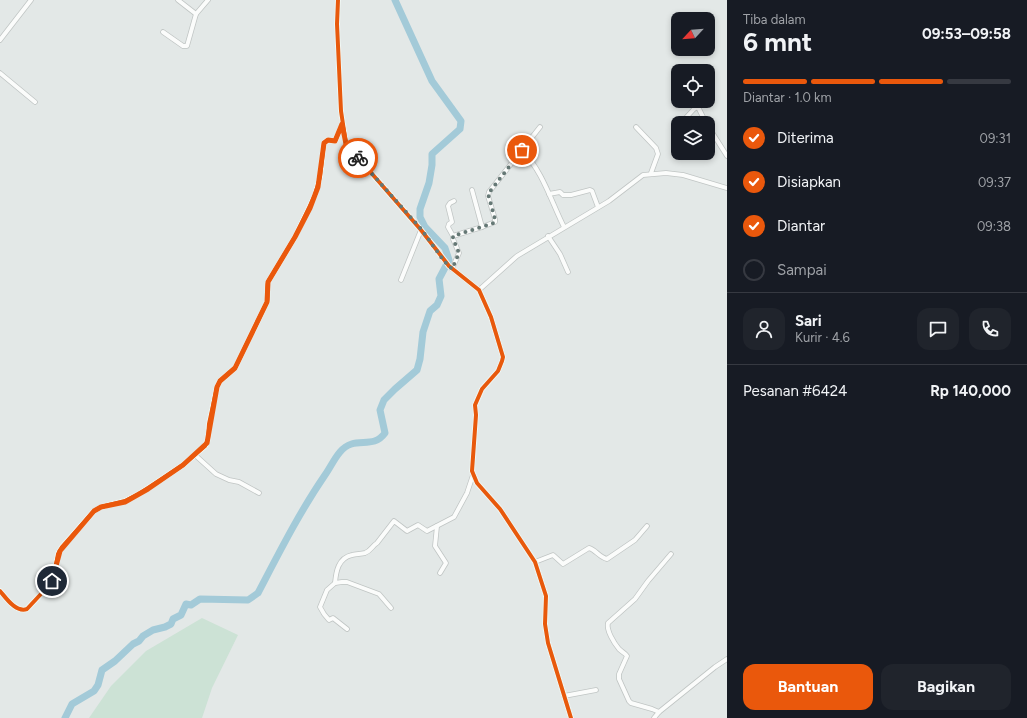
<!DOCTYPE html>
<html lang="id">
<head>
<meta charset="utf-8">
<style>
  :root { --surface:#171b24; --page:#20242c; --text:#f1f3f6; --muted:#9ea1a6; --line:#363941; --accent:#ea580c }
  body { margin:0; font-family:Figtree,sans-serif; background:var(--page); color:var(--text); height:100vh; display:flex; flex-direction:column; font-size:15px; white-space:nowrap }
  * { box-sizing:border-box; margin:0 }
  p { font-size:13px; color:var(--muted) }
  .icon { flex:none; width:22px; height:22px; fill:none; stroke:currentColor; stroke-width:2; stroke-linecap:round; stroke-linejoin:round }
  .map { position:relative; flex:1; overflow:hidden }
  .sheet { display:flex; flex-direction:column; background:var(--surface); width:300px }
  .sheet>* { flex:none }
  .needle { width:26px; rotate:244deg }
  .fabs { position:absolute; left:671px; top:12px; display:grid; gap:8px }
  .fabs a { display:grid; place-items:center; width:44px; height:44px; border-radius:8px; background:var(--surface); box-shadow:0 2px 6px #0003; font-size:20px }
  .pin { position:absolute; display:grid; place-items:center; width:34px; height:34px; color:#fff; margin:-17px; border:2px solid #fff; border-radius:50%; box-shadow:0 1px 4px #0007 }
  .courier { position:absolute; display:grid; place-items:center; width:40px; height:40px; margin:-20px; border:3px solid #ea580c; border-radius:50%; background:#fff; color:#222; box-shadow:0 1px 5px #0007 }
  .head em { font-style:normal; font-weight:700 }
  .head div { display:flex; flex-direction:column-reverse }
  .head { display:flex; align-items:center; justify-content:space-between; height:68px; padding:0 16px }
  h1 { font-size:26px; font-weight:700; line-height:30px }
  .bar { display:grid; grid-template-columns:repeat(4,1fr); gap:6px 4px; align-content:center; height:48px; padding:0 16px }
  .bar i { height:5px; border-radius:3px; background:var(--line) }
  .bar .current { background:var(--accent) }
  .bar p { grid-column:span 4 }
  .line { display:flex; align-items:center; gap:10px; padding:0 16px; border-top:1px solid var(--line) }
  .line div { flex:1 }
  .round { display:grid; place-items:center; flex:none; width:42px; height:42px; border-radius:12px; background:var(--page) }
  ol { padding:0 16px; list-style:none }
  li { display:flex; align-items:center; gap:12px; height:44px }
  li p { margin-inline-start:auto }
  li .icon { padding:4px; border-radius:50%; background:var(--accent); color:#fff; stroke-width:4 }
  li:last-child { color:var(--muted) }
  li i { width:22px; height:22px; border:2px solid var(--line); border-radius:50% }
  .cta { display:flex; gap:8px; margin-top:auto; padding:8px 16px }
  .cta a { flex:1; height:46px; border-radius:12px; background:var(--accent); color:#fff; font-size:16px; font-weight:700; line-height:46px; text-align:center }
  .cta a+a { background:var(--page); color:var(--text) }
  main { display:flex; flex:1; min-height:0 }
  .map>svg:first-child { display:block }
  .green { fill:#cce2d5 }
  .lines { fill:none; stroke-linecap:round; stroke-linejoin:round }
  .river { stroke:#a3cad8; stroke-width:7 }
  .minor-casing { stroke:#c0c5c4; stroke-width:5.5 }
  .minor { stroke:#fbfcfb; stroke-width:4 }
  .cycleway-casing { stroke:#f1f8f5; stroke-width:6 }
  .cycleway { stroke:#e8590c; stroke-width:4 }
  .done { stroke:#657875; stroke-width:4; stroke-dasharray:0 7.2 }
  .route { stroke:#ea580c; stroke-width:5 }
</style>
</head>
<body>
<main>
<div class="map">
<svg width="727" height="718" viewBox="0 0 727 718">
  <rect width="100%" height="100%" fill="#e3e8e7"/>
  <polygon class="green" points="202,618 238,635 212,688 202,718 89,718 111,686 146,651"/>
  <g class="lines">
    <path class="river" d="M65,718L72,704L94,691L98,685L102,670L115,661L133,644L139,641L143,636L153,630L165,627L171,624L173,619L181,615L186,604L191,605L200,599L248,600L258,593C279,553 299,513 325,475C330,468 334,459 340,452C355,434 372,451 385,433L380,410L384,400L395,389L417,370L420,359L423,332L430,311L437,305L441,296L439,279L449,260L445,248L425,227L420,217V209L429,183L432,165V154L460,129L461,121L432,81L395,0"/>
    <defs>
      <g id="minor">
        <polyline points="178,0 196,14"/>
        <polyline points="338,0 337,24 341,111 346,144 421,230 449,266 479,290 491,317 503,357 502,361 498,371 482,389 475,405 476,415 472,471 477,483 500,509 535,562 546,596 545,624 548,643 571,718"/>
        <polyline points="163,32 183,46 187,46 196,14 208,0"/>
        <polyline points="0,40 31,0"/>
        <polyline points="0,73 35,102"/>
        <polyline points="708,91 711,95 708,100"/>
        <polyline points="698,107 706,123"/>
        <polyline points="682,122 694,109 708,101"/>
        <polyline points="708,126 727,156"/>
        <polyline points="636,127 656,148 658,154 651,173"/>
        <path d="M522,150C543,172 551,201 564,227"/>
        <polyline points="472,190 482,227"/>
        <polyline points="549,194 560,192 563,195 571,195 590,190 592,191 598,207"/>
        <polyline points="453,236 448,227 449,224 452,222 448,206 450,203 454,201"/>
        <polyline points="548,236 560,254 568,272"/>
        <polyline points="452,269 459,253 453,239 453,236 482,227 495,222 495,219 488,196 489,192 540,127"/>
        <polyline points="401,280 421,230"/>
        <polyline points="479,290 517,256 609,201 643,175 666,173 683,175 727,188"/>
        <polyline points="195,455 216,474 229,480 239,482 259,493"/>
        <polyline points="437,526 435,546 446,563 440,573"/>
        <path d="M535,562L553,555L563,564L589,548C596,550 599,557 607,559L635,540L647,526"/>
        <polyline points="335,583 342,582 347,582 379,594 391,608"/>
        <path d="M0,591C6,598 16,613 27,609L53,581L58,554L62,547L94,511L101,507L125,501L139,494L183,465L205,446L208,439L209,424L217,387L220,381L235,368L267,302C269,295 266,289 268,282L295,237L315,195L320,177L324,143L328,140L335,141L342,125"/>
        <path d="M347,629L333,618L329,620L324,614L320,607L327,590L335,583C336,572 338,558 352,555C356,554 361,554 365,553C371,551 372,546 377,543L394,521L407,531L418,525L427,531L454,517L467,493L473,475"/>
        <polyline points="564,696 596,690"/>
        <path d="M659,712L652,709L631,703L629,701L619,679V674L627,656C625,653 622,652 619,649C614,643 606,630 608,623L635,599L648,581L671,554"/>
        <polyline points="654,718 659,712 715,667 727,659"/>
      </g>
    </defs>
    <use href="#minor" class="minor-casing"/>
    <use href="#minor" class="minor"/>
    <defs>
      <g id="cycleway">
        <polyline points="338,0 337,24 341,111 346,144 421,230 449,266 479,290 491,317 503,357 502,361 498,371 482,389 475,405 476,415 472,471 477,483 500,509 535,562 546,596 545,624 548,643 571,718"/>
        <path d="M0,591C6,598 16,613 27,609L53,581L58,554L62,547L94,511L101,507L125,501L139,494L183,465L205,446L208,439L209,424L217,387L220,381L235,368L267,302C269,295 266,289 268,282L295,237L315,195L320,177L324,143L328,140L335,141L342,125"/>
      </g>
    </defs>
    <use href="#cycleway" class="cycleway-casing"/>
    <use href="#cycleway" class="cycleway"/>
  </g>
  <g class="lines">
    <polyline class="done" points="358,158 422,230 444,261 452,269 459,253 453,239 453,236 494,223 495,219 488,194 522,150"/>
    <polyline class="route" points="52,581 60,551 94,511 101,507 125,502 148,489 183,465 207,443 217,387 220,381 235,368 267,302 268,282 295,237 310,208 318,187 324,143 328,140 335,141 342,124 346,144 358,158"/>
  </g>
</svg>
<div class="fabs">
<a><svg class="needle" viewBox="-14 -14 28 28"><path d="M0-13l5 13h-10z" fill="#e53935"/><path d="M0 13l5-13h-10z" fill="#9ea1a6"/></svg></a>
<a><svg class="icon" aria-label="locate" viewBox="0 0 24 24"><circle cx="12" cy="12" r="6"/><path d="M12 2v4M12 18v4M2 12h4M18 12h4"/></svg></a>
<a><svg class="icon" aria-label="layers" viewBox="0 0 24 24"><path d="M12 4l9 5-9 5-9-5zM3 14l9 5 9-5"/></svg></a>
</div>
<div class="pin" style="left:522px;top:150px;background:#ea580c"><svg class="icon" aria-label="bag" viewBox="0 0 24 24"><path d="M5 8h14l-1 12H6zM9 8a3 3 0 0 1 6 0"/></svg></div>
<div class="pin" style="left:52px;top:581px;background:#1f2937"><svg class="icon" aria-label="home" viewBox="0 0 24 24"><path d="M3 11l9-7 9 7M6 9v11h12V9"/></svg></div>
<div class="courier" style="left:358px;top:158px"><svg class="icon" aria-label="bike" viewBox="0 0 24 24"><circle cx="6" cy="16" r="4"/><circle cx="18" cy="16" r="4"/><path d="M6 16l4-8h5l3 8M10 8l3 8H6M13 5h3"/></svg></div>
</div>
<section class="sheet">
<div class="head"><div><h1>6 mnt</h1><p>Tiba dalam</p></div><em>09:53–09:58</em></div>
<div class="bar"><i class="current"></i><i class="current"></i><i class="current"></i><i></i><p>Diantar · 1.0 km</p></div>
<ol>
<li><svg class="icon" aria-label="check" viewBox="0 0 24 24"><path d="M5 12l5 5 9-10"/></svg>Diterima<p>09:31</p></li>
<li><svg class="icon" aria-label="check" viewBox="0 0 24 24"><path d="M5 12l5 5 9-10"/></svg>Disiapkan<p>09:37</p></li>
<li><svg class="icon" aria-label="check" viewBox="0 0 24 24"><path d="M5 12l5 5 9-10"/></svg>Diantar<p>09:38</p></li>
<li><i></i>Sampai</li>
</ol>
<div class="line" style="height:72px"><a class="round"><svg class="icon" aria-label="person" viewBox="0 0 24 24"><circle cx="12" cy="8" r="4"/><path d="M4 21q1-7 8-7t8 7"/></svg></a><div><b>Sari</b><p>Kurir · 4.6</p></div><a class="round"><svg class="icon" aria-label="chat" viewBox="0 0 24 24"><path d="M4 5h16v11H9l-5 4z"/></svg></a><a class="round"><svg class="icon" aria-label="phone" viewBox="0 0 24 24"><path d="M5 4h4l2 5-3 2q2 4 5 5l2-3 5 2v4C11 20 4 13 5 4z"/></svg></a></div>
<div class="line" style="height:52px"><div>Pesanan #6424</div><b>Rp 140,000</b></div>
<div class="cta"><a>Bantuan</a><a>Bagikan</a></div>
</section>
</main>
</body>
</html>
